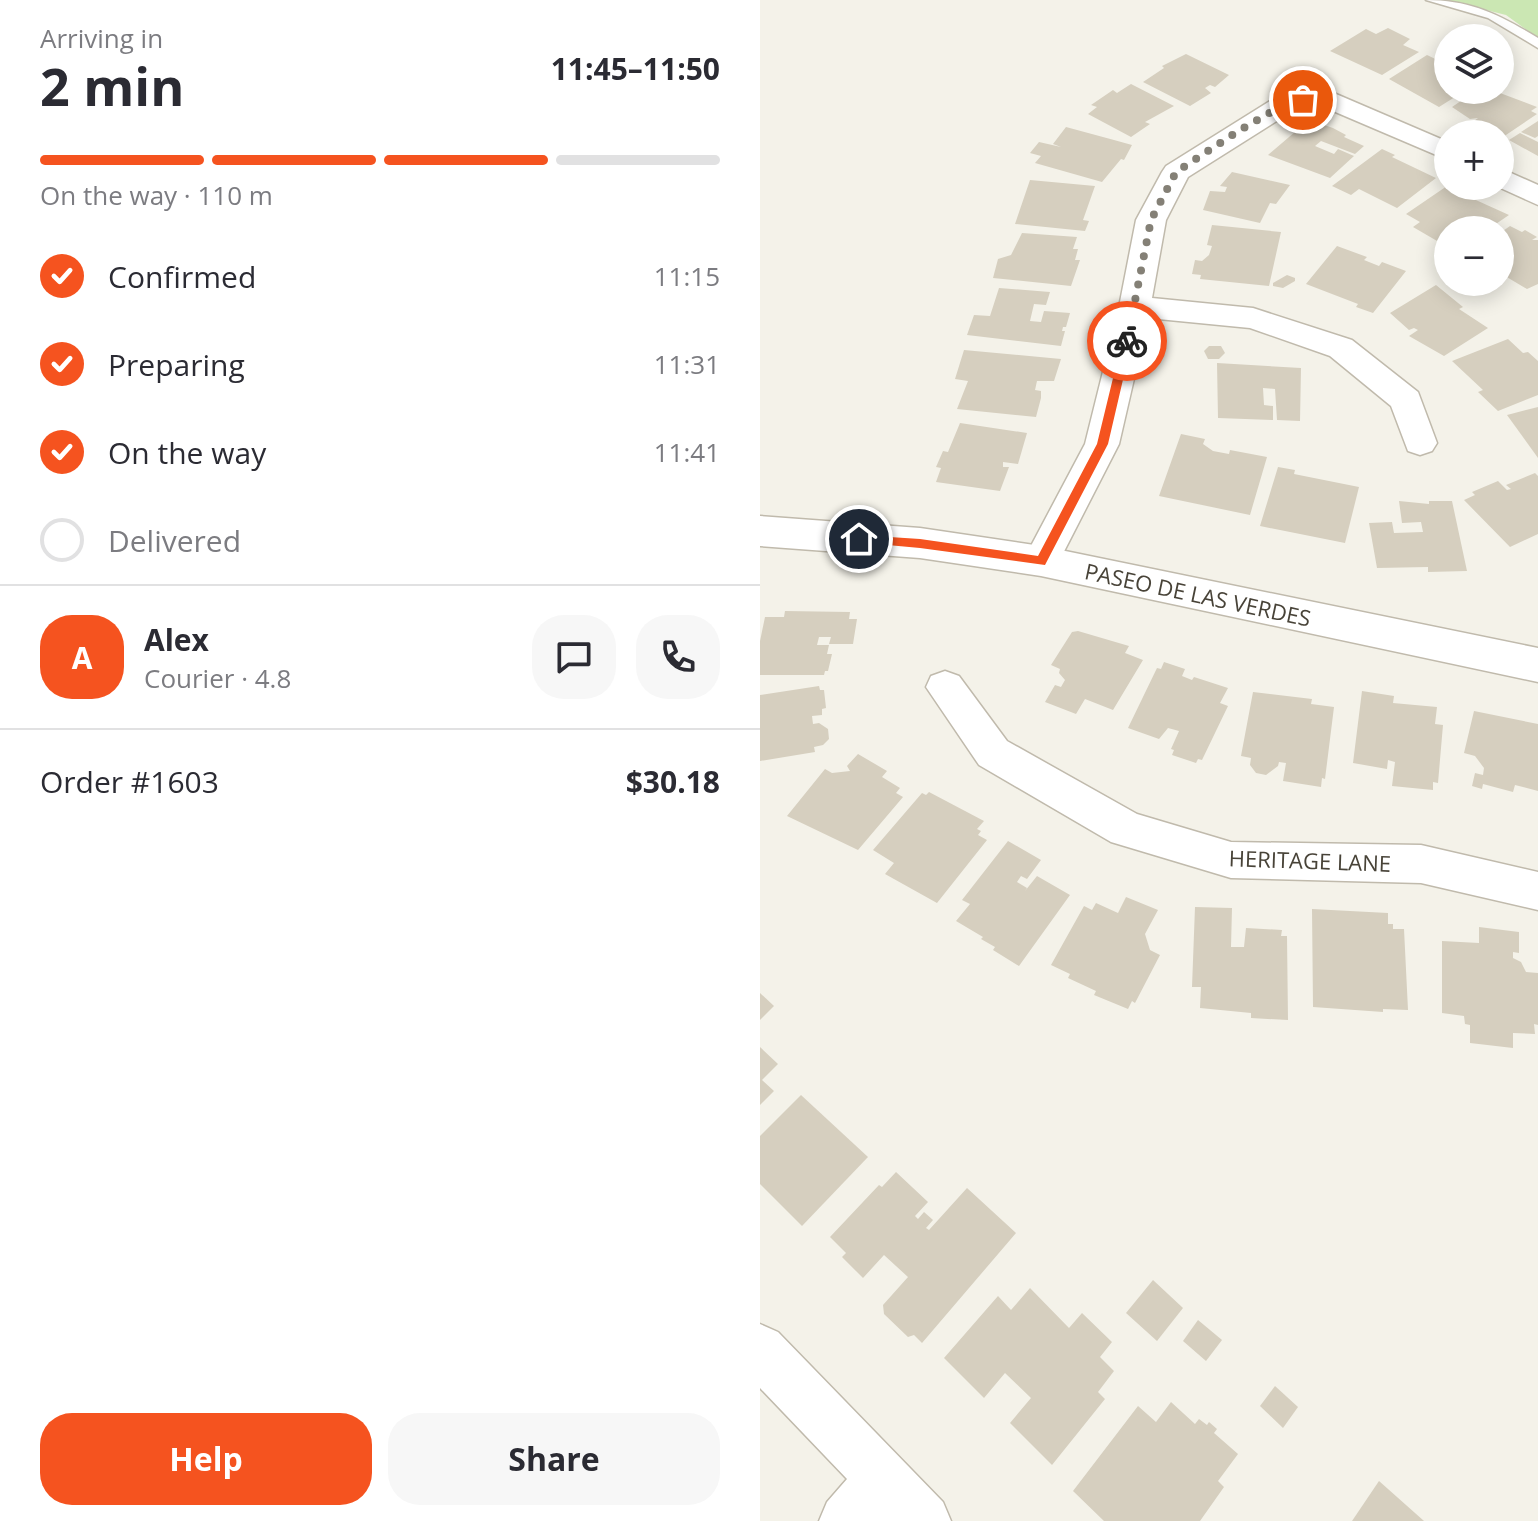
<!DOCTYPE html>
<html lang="en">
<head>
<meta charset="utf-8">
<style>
  :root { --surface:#fff; --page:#f7f7f7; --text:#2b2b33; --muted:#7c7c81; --line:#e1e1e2; --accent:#f5531f }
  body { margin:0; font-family:"Open Sans",sans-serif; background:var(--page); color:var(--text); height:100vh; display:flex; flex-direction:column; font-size:30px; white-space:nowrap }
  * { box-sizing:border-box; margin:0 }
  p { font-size:26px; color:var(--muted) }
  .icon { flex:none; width:44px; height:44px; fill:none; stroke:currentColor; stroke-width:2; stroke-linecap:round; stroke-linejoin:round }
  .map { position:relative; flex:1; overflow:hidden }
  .side { display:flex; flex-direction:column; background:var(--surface); width:760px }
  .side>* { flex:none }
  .controls { position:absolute; left:674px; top:24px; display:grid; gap:16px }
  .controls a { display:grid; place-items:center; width:80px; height:80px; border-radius:50%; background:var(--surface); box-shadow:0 4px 20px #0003; font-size:40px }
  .pin { position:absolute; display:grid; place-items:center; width:68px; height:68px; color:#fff; margin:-34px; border:4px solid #fff; border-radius:50%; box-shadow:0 2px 8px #0007 }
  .courier { position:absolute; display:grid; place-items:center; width:80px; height:80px; margin:-40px; border:6px solid #f5531f; border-radius:50%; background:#fff; color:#222; box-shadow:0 2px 10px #0007 }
  .summary em { font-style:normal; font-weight:700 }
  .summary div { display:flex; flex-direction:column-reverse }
  .summary { display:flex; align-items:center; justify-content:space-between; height:136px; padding:0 40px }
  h1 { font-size:52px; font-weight:700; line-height:60px }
  .bar { display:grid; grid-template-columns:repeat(4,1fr); gap:12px 8px; align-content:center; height:96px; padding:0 40px }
  .bar i { height:10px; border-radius:6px; background:var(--line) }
  .bar .current { background:var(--accent) }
  .bar p { grid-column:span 4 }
  .line { display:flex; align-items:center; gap:20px; padding:0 40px; border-top:2px solid var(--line) }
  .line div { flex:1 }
  .round { display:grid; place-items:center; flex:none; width:84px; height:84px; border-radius:32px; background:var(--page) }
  ol { padding:0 40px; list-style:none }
  li { display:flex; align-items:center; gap:24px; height:88px }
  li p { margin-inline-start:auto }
  li .icon { padding:8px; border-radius:50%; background:var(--accent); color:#fff; stroke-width:4 }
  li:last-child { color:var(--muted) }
  li i { width:44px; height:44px; border:4px solid var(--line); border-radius:50% }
  .cta { display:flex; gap:16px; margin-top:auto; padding:16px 40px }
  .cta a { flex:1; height:92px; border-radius:32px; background:var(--accent); color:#fff; font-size:32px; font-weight:700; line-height:92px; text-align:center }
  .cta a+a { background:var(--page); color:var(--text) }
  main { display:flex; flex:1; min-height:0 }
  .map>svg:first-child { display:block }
  .green { fill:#cbe7b3 }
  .building { fill:#d6cfbf }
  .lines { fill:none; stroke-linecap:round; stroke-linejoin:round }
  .service-casing { stroke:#c0baac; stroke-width:3 }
  .minor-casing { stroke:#c0baac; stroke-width:3 }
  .tertiary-casing { stroke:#c0baac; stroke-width:3 }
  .service { fill:#fff; fill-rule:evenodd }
  .minor { fill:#fff; fill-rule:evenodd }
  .tertiary { fill:#fff; fill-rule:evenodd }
  .route { fill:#f5531f }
  .done { stroke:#848076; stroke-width:8; stroke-dasharray:0 14.4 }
  .labels { text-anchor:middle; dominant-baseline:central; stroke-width:7; stroke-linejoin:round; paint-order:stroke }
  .street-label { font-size:22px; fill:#484338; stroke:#fff }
</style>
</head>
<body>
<main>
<section class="side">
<div class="summary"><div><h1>2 min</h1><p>Arriving in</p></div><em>11:45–11:50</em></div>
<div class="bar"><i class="current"></i><i class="current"></i><i class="current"></i><i></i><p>On the way · 110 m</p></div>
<ol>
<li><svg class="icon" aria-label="check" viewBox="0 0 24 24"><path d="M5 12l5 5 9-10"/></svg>Confirmed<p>11:15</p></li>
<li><svg class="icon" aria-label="check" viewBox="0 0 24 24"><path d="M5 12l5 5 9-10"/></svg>Preparing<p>11:31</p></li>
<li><svg class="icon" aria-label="check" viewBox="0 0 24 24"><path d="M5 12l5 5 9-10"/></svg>On the way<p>11:41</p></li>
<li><i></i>Delivered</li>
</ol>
<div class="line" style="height:144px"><b class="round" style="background:var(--accent);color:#fff">A</b><div><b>Alex</b><p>Courier · 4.8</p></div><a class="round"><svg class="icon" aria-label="chat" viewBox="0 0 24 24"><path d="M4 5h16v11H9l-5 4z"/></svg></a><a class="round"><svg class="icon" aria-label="phone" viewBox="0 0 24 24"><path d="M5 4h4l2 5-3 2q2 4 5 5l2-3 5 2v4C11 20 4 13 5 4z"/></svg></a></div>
<div class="line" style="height:104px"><div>Order #1603</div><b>$30.18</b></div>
<div class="cta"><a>Help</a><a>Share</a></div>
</section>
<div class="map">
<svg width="778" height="1521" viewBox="0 0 778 1521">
  <rect width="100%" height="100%" fill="#f4f2e9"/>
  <polygon class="green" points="686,0 778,0 778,38 746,15"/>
  <g class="building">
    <polygon points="628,28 650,39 643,45 659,52 622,75 570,51 606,29 616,34"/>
    <polygon points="426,54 469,75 455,87 450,85 445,88 451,93 430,106 383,82 404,68 402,66"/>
    <polygon points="667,55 688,65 688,90 706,90 679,107 629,79"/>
    <polygon points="371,84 414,106 385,122 390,124 371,137 328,114 337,107 331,105 353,90 357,93"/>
    <polygon points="717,90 744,90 740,93 777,107 771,111 777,114 743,137 733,134 711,123 718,118 710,119 692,107"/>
    <polygon points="549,120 573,128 586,135 584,137 604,146 595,154 561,141 555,146 574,154 578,149 594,156 570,178 508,155"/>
    <polygon points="778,121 778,136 775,138 761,132"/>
    <polygon points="306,127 354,140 372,145 364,160 361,159 342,182 275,163 281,156 270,153 279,142 301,147 293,144"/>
    <polygon points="760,133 778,142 778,156 749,140"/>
    <polygon points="622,149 635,155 632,157 676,178 637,208 599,189 591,195 572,186"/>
    <polygon points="472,172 530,185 516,204 510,203 500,223 443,210 450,191 465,192 467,187 460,186"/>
    <polygon points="270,180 335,186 323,220 329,221 325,231 255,224"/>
    <polygon points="687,186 696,186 710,194 707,196 749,215 727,230 688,230 688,242 684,245 653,227 660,222 646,214"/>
    <polygon points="452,225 521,232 509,286 440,279 441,275 432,274 435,260 442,261 449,255 452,246 447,245"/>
    <polygon points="750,226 762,232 765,230 777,237 772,240 778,240 778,284 767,289 740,273 740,233"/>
    <polygon points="262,233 317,237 313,249 318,249 315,260 320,260 311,286 233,278 238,259 251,255"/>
    <polygon points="577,246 607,257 604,260 619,266 622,262 646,271 613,313 596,307 598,304 546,284"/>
    <polygon points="527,275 535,278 535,281 523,288 513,286 513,283"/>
    <polygon points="676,285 703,307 699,309 728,328 684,356 649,336 658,330 654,328 649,330 630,313"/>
    <polygon points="239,288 290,292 286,305 274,304 270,321 281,322 284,311 310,313 306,327 303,327 302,331 305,331 301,346 207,335 214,315 230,316"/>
    <polygon points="748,339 763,353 768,352 778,361 778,395 738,411 718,392 723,390 692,361"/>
    <polygon points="449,346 461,346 465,353 459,359 448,359 444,351"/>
    <polygon points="204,350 301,359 294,381 277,381 275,390 281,391 281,398 276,417 197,409 208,381 195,379"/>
    <polygon points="457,363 541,368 540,421 517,420 515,389 503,388 504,405 513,406 513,420 458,418"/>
    <polygon points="778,407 778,458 747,415"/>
    <polygon points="200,423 267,433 258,464 243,462 243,467 249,467 240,491 176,482 181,468 176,467 183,451 188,452"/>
    <polygon points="421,434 445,439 443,444 453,451 469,454 470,450 507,457 490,515 399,496"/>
    <polygon points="518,467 535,470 534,474 599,487 585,543 500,526"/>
    <polygon points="775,473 778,476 778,534 750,547 704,500 715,495 712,492 738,481 747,490 751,489 746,485"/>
    <polygon points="639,501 669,504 669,501 692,501 707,571 668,572 668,567 617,568 609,523 632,522 634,533 663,532 661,522 642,523"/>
    <polygon points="25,611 90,612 89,619 97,619 93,644 69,644 71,637 59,637 57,645 69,645 67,654 72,654 68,671 65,671 64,675 0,675 0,641 5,617 24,617"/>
    <polygon points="318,631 369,646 365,653 383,660 353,710 325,699 316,714 285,702 295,685 301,687 305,680 299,673 300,669 291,665 312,632"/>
    <polygon points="404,662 425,669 422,676 432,680 434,677 468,688 460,703 468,706 442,760 438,759 436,763 412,755 414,750 411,749 419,731 408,728 399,739 368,728 397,668 401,669"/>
    <polygon points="59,686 60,690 64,690 66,708 62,709 62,715 52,716 53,724 59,723 68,729 69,739 63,745 54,747 55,752 0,761 0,695"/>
    <polygon points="602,691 634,696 633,703 677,707 675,724 683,725 678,783 673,782 673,790 632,786 635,762 628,760 627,769 593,763"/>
    <polygon points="493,692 552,699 551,704 574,707 565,779 562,778 561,787 523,781 526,763 519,762 518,766 506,775 496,773 490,765 491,758 481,756"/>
    <polygon points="714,711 778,724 778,791 755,785 753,792 723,784 722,789 712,786 715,773 723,775 724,768 715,756 704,753"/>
    <polygon points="98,754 127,771 122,777 140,788 136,793 143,797 98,850 27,816 65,769 72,773 90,771 87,766"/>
    <polygon points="169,792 224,821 217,829 221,831 218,835 227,840 177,903 125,874 134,863 113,850 162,793 166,795"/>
    <polygon points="248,841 281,860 267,879 261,876 257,882 267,888 265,891 277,876 310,895 259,966 233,950 235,947 221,939 223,937 196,921 210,904 202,900"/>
    <polygon points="366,897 398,910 385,934 390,950 400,955 375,1003 372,1001 368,1009 334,995 336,991 308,978 310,974 291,965 324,906 332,910 336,903 358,913"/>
    <polygon points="435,907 472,908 471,947 484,947 486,928 522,930 521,936 527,936 528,1020 491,1018 491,1013 440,1008 441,987 432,987"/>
    <polygon points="552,909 628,913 628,924 633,924 633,929 644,929 648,1010 623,1009 623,1012 553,1007"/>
    <polygon points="719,927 759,932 759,953 753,952 753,958 761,962 766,972 778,973 778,1025 774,1024 775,1034 753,1033 753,1048 710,1043 710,1025 705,1024 704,1016 682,1013 682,941 719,943"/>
    <polygon points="0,993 14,1006 0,1020"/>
    <polygon points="0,1047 18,1064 2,1080 14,1091 0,1105"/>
    <polygon points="41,1095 108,1157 42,1226 0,1184 0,1136"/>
    <polygon points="136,1172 168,1202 155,1216 158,1219 164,1212 173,1220 166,1228 169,1230 207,1188 256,1233 162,1343 154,1335 148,1337 124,1314 123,1305 148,1277 124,1255 103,1278 82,1257 86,1253 70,1237 119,1185 122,1187"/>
    <polygon points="393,1280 423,1308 397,1341 366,1313"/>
    <polygon points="270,1288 309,1328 322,1313 352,1342 340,1357 354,1371 338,1392 345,1399 292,1465 250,1423 271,1398 245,1373 224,1398 184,1358 238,1296 251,1310"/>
    <polygon points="438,1320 462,1340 446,1361 423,1341"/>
    <polygon points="515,1386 538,1407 523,1428 500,1406"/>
    <polygon points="411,1402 435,1424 439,1419 447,1425 449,1422 457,1429 454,1433 478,1454 458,1481 464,1487 440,1521 344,1521 313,1491 378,1406 396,1422"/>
    <polygon points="619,1481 664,1521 592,1521"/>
  </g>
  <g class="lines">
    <defs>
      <path id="service" d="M666,0C711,0 740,15 778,38V48L728,18Z"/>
      <g id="minor">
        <polygon points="562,88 688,142 688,160 559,105 534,110 428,177 406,220 392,298 493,308 592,340 658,392 677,443 672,451 660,455 648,451 631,406 570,356 490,328 388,318 359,444 294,571 281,575 268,571 263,561 325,444 359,307 376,220 402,172 406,166 515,98"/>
        <polygon points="740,168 778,185 778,205 736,186 740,186"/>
        <polygon points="185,671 199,676 247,741 377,814 471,842 661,845 778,872 778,910 661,883 471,878 351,842 219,765 166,687 171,676"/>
        <polygon points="0,1324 18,1332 183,1502 191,1521 59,1521 67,1502 87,1479 0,1388"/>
      </g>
      <polygon id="tertiary" points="0,516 160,528 281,546 778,648 778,682 281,576 160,558 0,546"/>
    </defs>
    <use href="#service" class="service-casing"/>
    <use href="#minor" class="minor-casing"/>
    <use href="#tertiary" class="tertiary-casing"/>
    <use href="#service" class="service"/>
    <use href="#minor" class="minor"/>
    <use href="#tertiary" class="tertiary"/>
  </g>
  <polygon class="route" points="367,338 372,341 348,444 285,565 160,548 95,542 95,536 99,535 160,539 278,556 337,444 362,341"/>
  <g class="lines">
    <polyline class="done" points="367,341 391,220 416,172 480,130 525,104 543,100"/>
  </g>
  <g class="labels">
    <g class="street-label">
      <text transform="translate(438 594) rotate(12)">PASEO DE LAS VERDES</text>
      <text transform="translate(550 860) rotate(2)">HERITAGE LANE</text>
    </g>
  </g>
</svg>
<div class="controls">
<a><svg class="icon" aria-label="layers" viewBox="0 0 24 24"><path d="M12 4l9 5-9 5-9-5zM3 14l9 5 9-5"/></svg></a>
<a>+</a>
<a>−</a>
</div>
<div class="pin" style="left:543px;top:100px;background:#ea580c"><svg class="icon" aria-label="bag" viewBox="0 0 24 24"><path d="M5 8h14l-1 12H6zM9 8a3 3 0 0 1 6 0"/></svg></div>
<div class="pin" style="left:99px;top:539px;background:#1f2937"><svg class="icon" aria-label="home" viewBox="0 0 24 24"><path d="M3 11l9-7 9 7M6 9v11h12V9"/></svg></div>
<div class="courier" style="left:367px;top:341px"><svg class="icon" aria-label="bike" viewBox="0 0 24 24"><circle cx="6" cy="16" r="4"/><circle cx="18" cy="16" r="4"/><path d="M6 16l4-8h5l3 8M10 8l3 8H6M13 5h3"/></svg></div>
</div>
</main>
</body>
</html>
